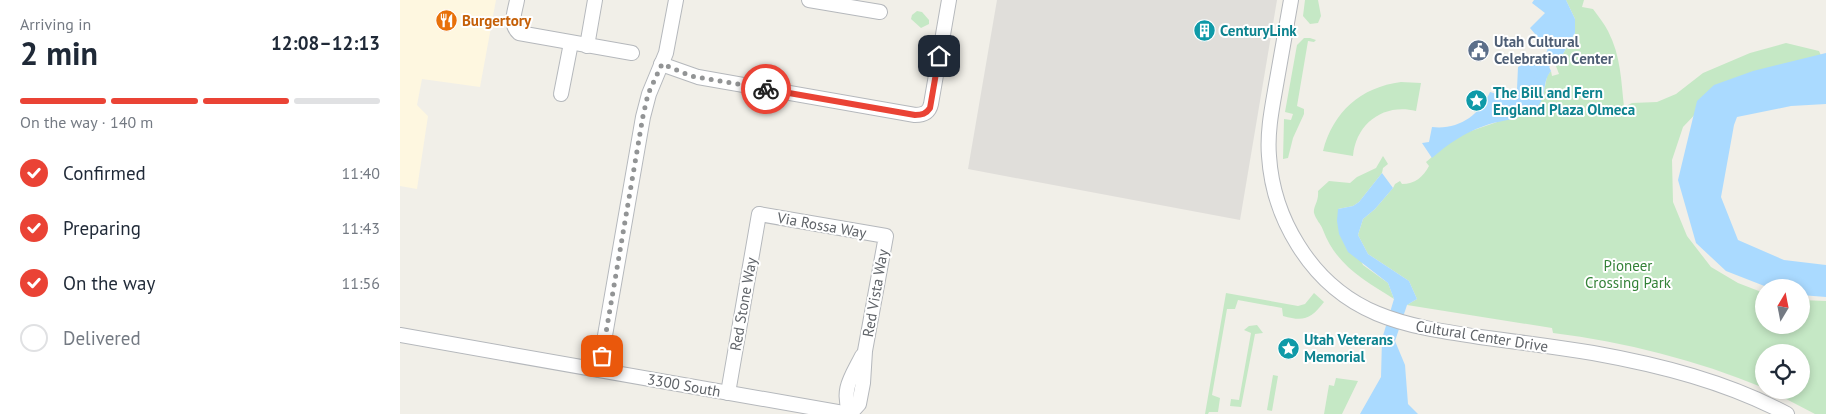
<!DOCTYPE html>
<html lang="en">
<head>
<meta charset="utf-8">
<style>
  :root { --surface:#fff; --page:#f6f6f7; --text:#1f2937; --muted:#747a83; --line:#e0e1e3; --accent:#ea4335 }
  body { margin:0; font-family:"PT Sans",sans-serif; background:var(--page); color:var(--text); height:100vh; display:flex; flex-direction:column; font-size:19px; white-space:nowrap }
  * { box-sizing:border-box; margin:0 }
  p { font-size:16px; color:var(--muted) }
  .icon { flex:none; width:28px; height:28px; fill:none; stroke:currentColor; stroke-width:2; stroke-linecap:round; stroke-linejoin:round }
  .map { position:relative; flex:1; overflow:hidden }
  .drawer { display:flex; flex-direction:column; background:var(--surface); width:400px }
  .drawer>* { flex:none }
  .needle { width:32px; rotate:10deg }
  .controls { position:absolute; left:1355px; top:279px; display:grid; gap:10px }
  .controls a { display:grid; place-items:center; width:55px; height:55px; border-radius:50%; background:var(--surface); box-shadow:0 2px 8px #0003; font-size:25px }
  .pin { position:absolute; display:grid; place-items:center; width:42px; height:42px; color:#fff; margin:-21px; border-radius:10px; box-shadow:0 2px 8px #0006 }
  .courier { position:absolute; display:grid; place-items:center; width:50px; height:50px; margin:-25px; border:4px solid #ea4335; border-radius:50%; background:#fff; color:#222; box-shadow:0 1px 6px #0007 }
  .overview em { font-style:normal; font-weight:700 }
  .overview div { display:flex; flex-direction:column-reverse }
  .overview { display:flex; align-items:center; justify-content:space-between; height:85px; padding:0 20px }
  h1 { font-size:32px; font-weight:700; line-height:38px }
  .bar { display:grid; grid-template-columns:repeat(4,1fr); gap:8px 5px; align-content:center; height:60px; padding:0 20px }
  .bar i { height:6px; border-radius:4px; background:var(--line) }
  .bar .selected { background:var(--accent) }
  .bar p { grid-column:span 4 }
  ol { padding:0 20px; list-style:none }
  li { display:flex; align-items:center; gap:15px; height:55px }
  li p { margin-inline-start:auto }
  li .icon { padding:5px; border-radius:50%; background:var(--accent); color:#fff; stroke-width:4 }
  li:last-child { color:var(--muted) }
  li i { width:28px; height:28px; border:2px solid var(--line); border-radius:50% }
  main { display:flex; flex:1; min-height:0 }
  .map>svg:first-child { display:block }
  .commercial { fill:#fef7e0 }
  .industrial { fill:#e0deda }
  .green { fill:#c5e8c5 }
  .water { fill:#aadaff }
  .lines { fill:none; stroke-linecap:round; stroke-linejoin:round }
  .canal { stroke:#aadaff; stroke-width:11 }
  .minor-casing { stroke:#b5b8bc; stroke-width:16 }
  .minor { stroke:#fff; stroke-width:14 }
  .done { stroke:#929495; stroke-width:5; stroke-dasharray:0 9 }
  .route { stroke:#ea4335; stroke-width:6 }
  .labels { text-anchor:middle; dominant-baseline:central; stroke-width:4; stroke-linejoin:round; paint-order:stroke }
  .food-label { font-size:15px; font-weight:bold; fill:#c56008; stroke:#fff; text-anchor:start }
  .culture-label { font-size:15px; font-weight:bold; fill:#0d838f; stroke:#fff; text-anchor:start }
  .service-label { font-size:15px; font-weight:bold; fill:#4e5e75; stroke:#fff; text-anchor:start }
  .street-label { font-size:15px; fill:#5f6368; stroke:#fff }
  .park-label { font-size:15px; fill:#348238; stroke:#fff }
</style>
</head>
<body>
<main>
<section class="drawer">
<div class="overview"><div><h1>2 min</h1><p>Arriving in</p></div><em>12:08–12:13</em></div>
<div class="bar"><i class="selected"></i><i class="selected"></i><i class="selected"></i><i></i><p>On the way · 140 m</p></div>
<ol>
<li><svg class="icon" aria-label="check" viewBox="0 0 24 24"><path d="M5 12l5 5 9-10"/></svg>Confirmed<p>11:40</p></li>
<li><svg class="icon" aria-label="check" viewBox="0 0 24 24"><path d="M5 12l5 5 9-10"/></svg>Preparing<p>11:43</p></li>
<li><svg class="icon" aria-label="check" viewBox="0 0 24 24"><path d="M5 12l5 5 9-10"/></svg>On the way<p>11:56</p></li>
<li><i></i>Delivered</li>
</ol>
</section>
<div class="map">
<svg width="1426" height="414" viewBox="0 0 1426 414">
  <rect width="100%" height="100%" fill="#f1efe8"/>
  <polygon class="commercial" points="0,0 96,0 80,87 22,79 17,105 28,116 17,189 0,186"/>
  <polygon class="industrial" points="597,0 877,0 840,220 568,169"/>
  <g class="green">
    <polygon points="905,0 918,0 921,16 918,23 910,24 903,16"/>
    <path d="M1166,0H1184L1182,7L1193,9C1198,16 1204,23 1208,31C1221,56 1221,81 1224,107L1232,103L1257,102L1276,94L1303,73L1350,53L1386,43L1419,51L1424,62L1304,105L1283,127L1272,160L1273,202L1287,236L1311,267L1338,283L1364,293V325H1401V300L1426,301V414H1415L1369,390H1401V352H1364V388C1296,360 1226,342 1153,333L1152,328L1007,305L1017,299L1009,281L968,254L958,235L963,219L975,209L993,188L995,184L1000,181L1002,184C1015,184 1023,177 1029,166L1026,162L1051,141L1068,132L1100,121L1143,97L1147,76L1151,71L1152,76L1159,74L1156,66L1175,33V19Z"/>
    <polygon points="517,11 522,12 529,20 529,24 521,28 511,19 512,15"/>
    <polygon points="904,38 910,38 916,40 914,42 908,41 897,106 904,109 904,114 893,138 888,158 883,159 884,119 891,120 893,114 885,112 897,45"/>
    <path d="M1001,82L1021,83L1016,111C984,103 956,123 953,156L923,151C933,112 961,87 1001,82Z"/>
    <path d="M983,156L988,164L983,168L982,173L959,202L953,206L938,209L963,265L988,283L994,299C964,280 936,265 923,230C921,224 916,220 914,213C913,206 919,202 918,191L929,181L950,183L957,177L976,168Z"/>
    <path d="M826,293L898,306L905,304L914,293L924,302C911,319 904,322 883,316L882,308L838,300L835,309H827L812,395L820,398L818,412H809L808,414H805Z"/>
    <polygon points="857,325 863,333 855,334 841,407 830,406 831,399 839,400 851,333 844,330 849,326"/>
    <polygon points="873,375 878,376 872,411 867,410"/>
    <polygon points="936,378 958,381 942,414 924,414 929,385 934,386"/>
  </g>
  <g class="water">
    <polygon points="1134,0 1166,0 1175,19 1175,33 1156,66 1147,48 1130,28 1145,13 1132,3"/>
    <polygon points="1426,53 1426,104 1391,106 1337,117 1334,125 1321,197 1338,240 1384,260 1426,265 1426,297 1401,295 1401,288 1367,287 1326,271 1296,243 1278,180 1297,101 1314,85 1353,71"/>
    <path d="M1143,54L1151,71C1142,81 1147,96 1138,106C1124,121 1101,119 1084,126C1064,133 1048,144 1032,158L1022,143L1029,142L1032,127C1058,130 1079,116 1090,92L1114,99L1117,89L1118,67Z"/>
    <polygon points="982,173 993,188 975,209 963,219 958,235 968,254 1009,281 1017,299 1007,305 995,341 1005,365 1008,404 1018,414 960,414 981,377 982,339 994,299 988,283 948,252 939,234 937,221 938,209 953,206 959,202"/>
  </g>
  <g class="lines">
    <polyline class="canal" points="1137,73 1151,56 1156,43"/>
    <defs>
      <g id="minor">
        <path d="M117,0C115,12 109,24 119,33L232,53"/>
        <polyline points="409,0 480,12"/>
        <path d="M891,0C886,28 881,57 876,85C872,108 867,132 869,156C871,187 881,218 898,245C942,316 1004,326 1080,337C1118,342 1155,347 1193,353C1260,365 1327,382 1387,414"/>
        <polyline points="187,46 195,0"/>
        <path d="M261,64L298,77L515,115C523,115 529,113 531,104L549,0"/>
        <polyline points="161,94 171,43"/>
        <polyline points="0,335 449,414"/>
        <polyline points="199,370 243,117 249,94 266,53 276,0"/>
        <polyline points="328,393 359,214 486,236 465,351 463,383 459,404 450,414"/>
        <path d="M450,414C441,389 451,378 462,356"/>
      </g>
    </defs>
    <use href="#minor" class="minor-casing"/>
    <use href="#minor" class="minor"/>
  </g>
  <g class="lines">
    <polyline class="done" points="202,356 243,116 248,94 262,64 291,76 366,89"/>
    <path class="route" d="M366,89L515,115C522,115 526,114 530,108L539,56"/>
  </g>
  <defs>
    <symbol id="restaurant-disc" viewBox="-11 -11 22 22"><circle r="9.5" fill="#e8710a" stroke="#fff"/><path d="M-5-6h1v4h1v-4h1v4h1v-4h1v5L-1.5 .5V6h-2V.5L-5-1ZM5-6V6H3V1.5H1.5Q1.5-4 5-6Z" fill="#fff"/></symbol>
    <symbol id="building-disc" viewBox="-11 -11 22 22"><circle r="9.5" fill="#0f9aa8" stroke="#fff"/><path d="M-4-6H4V6H1V3H-1V6H-4ZM-2.5-4.3h1.7v1.8h-1.7ZM.8-4.3h1.7v1.8H.8ZM-2.5-1h1.7V.8h-1.7ZM.8-1h1.7V.8H.8Z" fill="#fff"/></symbol>
    <symbol id="civic-disc" viewBox="-11 -11 22 22"><circle r="9.5" fill="#5c6f8a" stroke="#fff"/><path d="M-.6-6.5H3V-4.5H.6V-3L4-1V1h2V6H-6V1h2V-1L-.6-3ZM-1.2 2.5V6h2.4V2.5Z" fill="#fff"/></symbol>
    <symbol id="sight-disc" viewBox="-11 -11 22 22"><circle r="9.5" fill="#0f9aa8" stroke="#fff"/><path d="M0-6L1.8-2.2L6-1.7L2.9 1.2L3.7 5.4L0 3.3L-3.7 5.4L-2.9 1.2L-6-1.7L-1.8-2.2Z" fill="#fff"/></symbol>
  </defs>
  <g fill-rule="evenodd">
    <use href="#restaurant-disc" x="34" y="8" width="25" height="25"/>
    <use href="#building-disc" x="792" y="18" width="25" height="25"/>
    <use href="#civic-disc" x="1066" y="38" width="25" height="25"/>
    <use href="#sight-disc" x="1064" y="88" width="25" height="25"/>
    <use href="#sight-disc" x="876" y="336" width="25" height="25"/>
  </g>
  <g class="labels">
    <g class="food-label">
      <text x="62" y="20">Burgertory</text>
    </g>
    <g class="culture-label">
      <text x="820" y="30">CenturyLink</text>
      <text x="1093" y="92">The Bill and Fern<tspan x="1093" dy="17">England Plaza Olmeca</tspan></text>
      <text x="904" y="339">Utah Veterans<tspan x="904" dy="17">Memorial</tspan></text>
    </g>
    <g class="service-label">
      <text x="1094" y="41">Utah Cultural<tspan x="1094" dy="17">Celebration Center</tspan></text>
    </g>
    <g class="street-label">
      <text transform="translate(422 225) rotate(10)">Via Rossa Way</text>
      <text transform="translate(475 293) rotate(-80)">Red Vista Way</text>
      <text transform="translate(343 304) rotate(-80)">Red Stone Way</text>
      <text transform="translate(1082 336) rotate(9)">Cultural Center Drive</text>
      <text transform="translate(284 385) rotate(10)">3300 South</text>
    </g>
    <g class="park-label">
      <text x="1228" y="265">Pioneer<tspan x="1228" dy="17">Crossing Park</tspan></text>
    </g>
  </g>
</svg>
<div class="controls">
<a><svg class="needle" viewBox="-14 -14 28 28"><path d="M0-13l5 13h-10z" fill="#e53935"/><path d="M0 13l5-13h-10z" fill="#747a83"/></svg></a>
<a><svg class="icon" aria-label="locate" viewBox="0 0 24 24"><circle cx="12" cy="12" r="6"/><path d="M12 2v4M12 18v4M2 12h4M18 12h4"/></svg></a>
</div>
<div class="pin" style="left:202px;top:356px;background:#ea580c"><svg class="icon" aria-label="bag" viewBox="0 0 24 24"><path d="M5 8h14l-1 12H6zM9 8a3 3 0 0 1 6 0"/></svg></div>
<div class="pin" style="left:539px;top:56px;background:#1f2937"><svg class="icon" aria-label="home" viewBox="0 0 24 24"><path d="M3 11l9-7 9 7M6 9v11h12V9"/></svg></div>
<div class="courier" style="left:366px;top:89px"><svg class="icon" aria-label="bike" viewBox="0 0 24 24"><circle cx="6" cy="16" r="4"/><circle cx="18" cy="16" r="4"/><path d="M6 16l4-8h5l3 8M10 8l3 8H6M13 5h3"/></svg></div>
</div>
</main>
</body>
</html>
